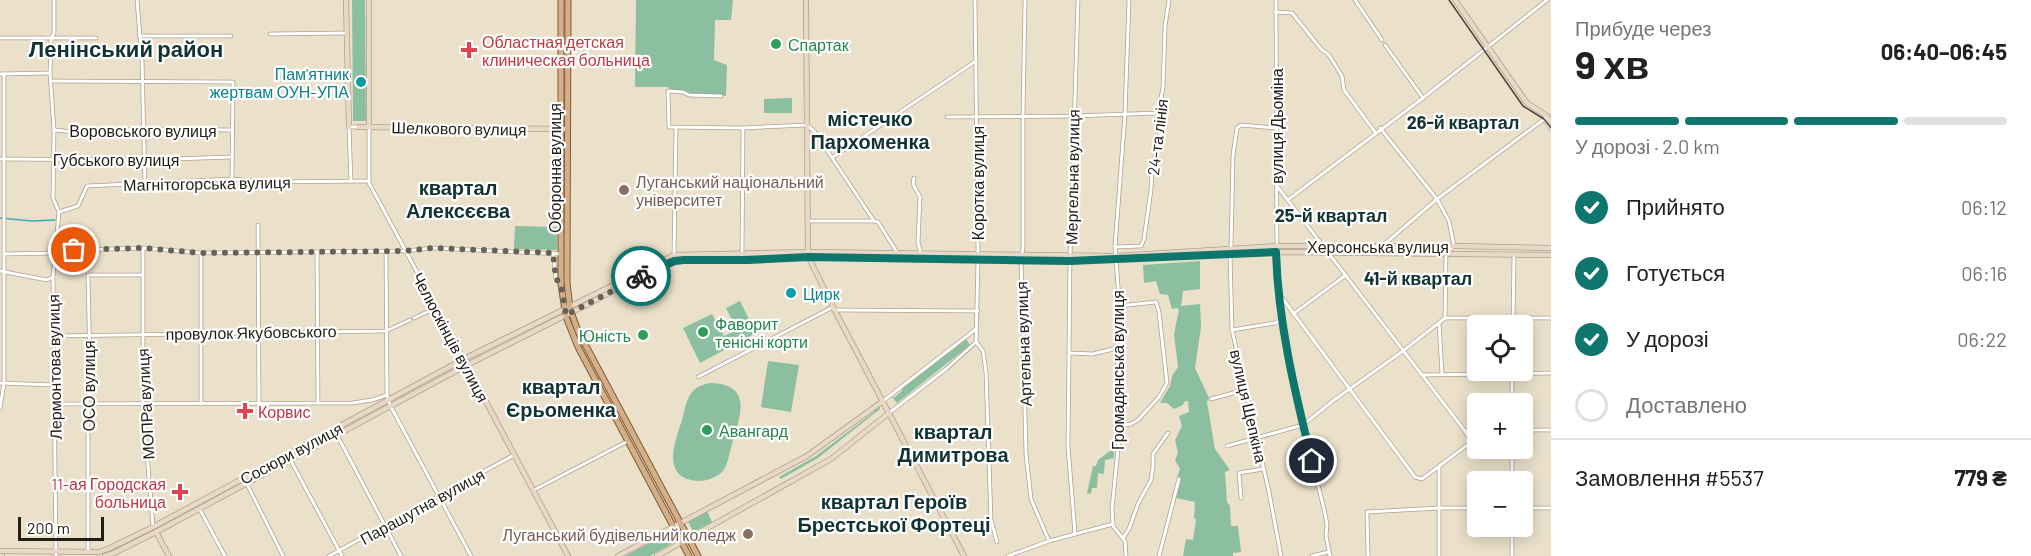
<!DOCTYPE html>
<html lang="uk">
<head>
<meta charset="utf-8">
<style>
  :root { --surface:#fff; --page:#f6f6f6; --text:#222; --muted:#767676; --line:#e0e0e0; --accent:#0f766e }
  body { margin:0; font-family:Barlow,sans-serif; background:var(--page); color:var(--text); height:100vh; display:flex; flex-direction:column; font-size:22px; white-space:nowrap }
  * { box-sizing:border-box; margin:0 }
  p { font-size:20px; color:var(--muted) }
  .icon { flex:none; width:33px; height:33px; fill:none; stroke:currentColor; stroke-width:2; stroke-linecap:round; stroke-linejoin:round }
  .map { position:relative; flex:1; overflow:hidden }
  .drawer { display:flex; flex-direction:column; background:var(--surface); width:480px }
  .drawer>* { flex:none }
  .fabs { position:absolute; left:1467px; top:315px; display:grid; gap:12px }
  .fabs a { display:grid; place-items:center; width:66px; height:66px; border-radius:6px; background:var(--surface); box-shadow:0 3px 15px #0003; font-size:30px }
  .scale { position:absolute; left:18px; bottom:15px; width:86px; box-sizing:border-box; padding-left:6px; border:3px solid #221e16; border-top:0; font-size:16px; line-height:21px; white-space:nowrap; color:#221e16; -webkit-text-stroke:4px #fff; paint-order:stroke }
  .pin { position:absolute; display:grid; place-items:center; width:51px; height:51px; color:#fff; margin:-26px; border:3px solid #fff; border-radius:50%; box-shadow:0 2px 6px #0007 }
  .courier { position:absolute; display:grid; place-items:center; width:60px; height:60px; margin:-30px; border:4px solid #0f766e; border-radius:50%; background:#fff; color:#222; box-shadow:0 2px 8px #0007 }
  .head em { font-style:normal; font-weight:700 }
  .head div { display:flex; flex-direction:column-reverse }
  .head { display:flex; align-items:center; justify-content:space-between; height:102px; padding:0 24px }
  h1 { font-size:39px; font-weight:700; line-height:45px }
  .bar { display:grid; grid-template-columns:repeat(4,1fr); gap:9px 6px; align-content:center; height:72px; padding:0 24px }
  .bar i { height:8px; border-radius:4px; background:var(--line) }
  .bar .on { background:var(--accent) }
  .bar p { grid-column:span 4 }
  .line { display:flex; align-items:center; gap:15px; padding:0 24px; border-top:2px solid var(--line) }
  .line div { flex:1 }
  ol { padding:0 24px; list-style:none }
  li { display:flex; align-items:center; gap:18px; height:66px }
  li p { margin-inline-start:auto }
  li .icon { padding:6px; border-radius:50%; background:var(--accent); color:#fff; stroke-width:4 }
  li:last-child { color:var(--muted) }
  li i { width:33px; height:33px; border:3px solid var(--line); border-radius:50% }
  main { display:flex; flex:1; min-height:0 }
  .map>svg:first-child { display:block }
  .green { fill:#8cbf9f }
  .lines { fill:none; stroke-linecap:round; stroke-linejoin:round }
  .stream { stroke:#39acbc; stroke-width:1.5 }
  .street-casing { stroke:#aba18d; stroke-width:4.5 }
  .secondary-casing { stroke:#aba18d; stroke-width:6 }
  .primary-casing { stroke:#825b2f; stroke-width:7 }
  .street { stroke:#fff; stroke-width:3 }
  .secondary { stroke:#e9d8c5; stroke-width:4.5 }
  .primary { stroke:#d3b08b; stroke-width:5 }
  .tram { stroke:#494439; stroke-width:1.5 }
  .done { stroke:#686255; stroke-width:6; stroke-dasharray:0 10.8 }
  .route { stroke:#0f766e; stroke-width:8 }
  .leisure-dot { fill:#2e9e5b; stroke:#fff; stroke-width:2 }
  .health-dot { fill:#e0444e; stroke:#fff; stroke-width:2 }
  .culture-dot { fill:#0f9aa8; stroke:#fff; stroke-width:2 }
  .education-dot { fill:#8d6e63; stroke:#fff; stroke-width:2 }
  .labels { text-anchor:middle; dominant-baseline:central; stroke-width:4.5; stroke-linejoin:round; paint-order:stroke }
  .health-label { font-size:16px; fill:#be3a42; stroke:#fff; text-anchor:start }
  .leisure-label { font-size:16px; fill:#27864d; stroke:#fff; text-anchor:start }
  .culture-label { font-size:16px; fill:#0d838f; stroke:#fff; text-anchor:end }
  .street-label { font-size:16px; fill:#221e16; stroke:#fff }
  .education-label { font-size:16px; fill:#785e54; stroke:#fff; text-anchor:start }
  .neighbourhood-label { font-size:18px; font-weight:bold; fill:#113331; stroke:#fff }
  .quarter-label { font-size:20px; font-weight:bold; fill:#113331; stroke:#fff }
  .district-label { font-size:22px; font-weight:bold; fill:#113331; stroke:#fff }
</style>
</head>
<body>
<main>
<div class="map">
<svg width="1551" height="556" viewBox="0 0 1551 556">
  <rect width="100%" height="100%" fill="#ebe1cb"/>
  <g class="green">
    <polygon points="352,0 365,0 366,121 353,121"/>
    <polygon points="636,0 733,0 731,20 715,20 714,60 727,65 726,96 689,94 669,90 668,87 635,87"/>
    <polygon points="792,98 792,113 764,113 764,99"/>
    <polygon points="515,226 557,227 557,250 514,249"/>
    <polygon points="1200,261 1200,289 1183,291 1181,306 1200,304 1201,327 1195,368 1209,398 1207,402 1215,449 1230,470 1225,472 1227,502 1230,506 1231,526 1238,526 1241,552 1233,553 1233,556 1183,556 1186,539 1193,540 1196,520 1194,518 1195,502 1176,498 1181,479 1177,477 1180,469 1175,460 1178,453 1175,440 1182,426 1179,416 1189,412 1188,401 1184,402 1183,405 1174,409 1167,403 1160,403 1170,386 1172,376 1178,367 1174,334 1179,310 1177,308 1172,309 1168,295 1160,294 1156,281 1144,283 1143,265"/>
    <polygon points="740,301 756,333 700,363 683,328 712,314 724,336 737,330 726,308"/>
    <polygon points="966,339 970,345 897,403 892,397 895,397 902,391 902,388"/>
    <polygon points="768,361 799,365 791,412 761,407"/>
    <path d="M710,383C754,384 740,417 732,444C729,453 728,467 721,473C715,478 706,481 699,481C660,479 675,442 682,420C685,410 686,397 694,390C698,386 704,384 710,383Z"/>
    <polygon points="879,406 880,409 818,458 781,479 779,477 816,456 874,412 874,409"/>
    <polygon points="1111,450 1114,452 1114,458 1105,460 1104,474 1098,473 1097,488 1092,488 1091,494 1087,493 1093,466 1096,466 1098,460"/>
    <polygon points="707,511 712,522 693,532 688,521"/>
    <polygon points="670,532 675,542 650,556 625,556"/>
  </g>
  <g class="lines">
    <polyline class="stream" points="0,218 32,221 55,220"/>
    <defs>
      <g id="street">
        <polyline points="54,0 54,33 51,38 50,73 54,130 53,198 59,212 53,277 56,556"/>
        <polyline points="137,0 142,60 145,184"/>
        <polyline points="975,0 978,254"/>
        <polyline points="1025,0 1023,116 1023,248 1021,259 1026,454 1031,499 1049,541"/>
        <polyline points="1276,0 1277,267 1282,320 1303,425 1324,509 1327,524 1326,536 1330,556"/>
        <polyline points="1355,0 1382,40"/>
        <polyline points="1276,12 1292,13 1321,49 1329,55 1342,76 1344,90 1375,132"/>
        <polyline points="270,34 346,33"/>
        <polyline points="139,36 231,36"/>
        <polyline points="0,38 96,38"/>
        <polyline points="1385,45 1423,98"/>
        <polyline points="0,74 50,73"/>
        <polyline points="51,81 233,82 232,179"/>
        <polyline points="721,96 689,95 683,92 668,91 669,127 743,128 807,125 815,132 874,221 878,222 898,254"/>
        <polyline points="947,117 1074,116 1158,113"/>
        <polyline points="1544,119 1551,129"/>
        <polyline points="369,127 369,183 464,359"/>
        <polyline points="1380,128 1437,199 1449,221 1454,246 1446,253 1445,318"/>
        <polyline points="54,130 74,132 150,129 232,130"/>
        <polyline points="833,157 976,61"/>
        <polyline points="0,159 143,160 232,157"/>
        <polyline points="914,178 913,184 920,197 918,243 921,253"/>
        <polyline points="351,181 349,127 359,127"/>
        <polyline points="1277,186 1465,431 1470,440 1470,443 1422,479 1415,477 1280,295"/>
        <polyline points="1289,199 1423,98 1547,0"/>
        <polyline points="59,212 78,206 87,186 232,179 265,182 369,181"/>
        <polyline points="808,221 874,221"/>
        <polyline points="258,225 259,403"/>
        <polyline points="1115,247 1141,246 1144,239 1151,190 1152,170 1161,129 1158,113 1163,88 1165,26 1169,0"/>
        <polyline points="56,248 74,250 143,248 201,253 405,251 433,248 560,254"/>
        <polyline points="143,248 143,405 153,526"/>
        <polyline points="1231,248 1233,155 1237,128 1241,125 1276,128"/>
        <polyline points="317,252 318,403"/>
        <polyline points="386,252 387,395"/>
        <polyline points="201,253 201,404"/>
        <polyline points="553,253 556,279 560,283"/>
        <polyline points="1380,253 1381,247 1437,199 1547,117"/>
        <polyline points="4,254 55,253"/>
        <polyline points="674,254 676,127"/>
        <polyline points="1230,254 1232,330 1269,492 1281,556"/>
        <polyline points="742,255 743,128"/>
        <polyline points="978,261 976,342 983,351 986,372 991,520 997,542"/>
        <polyline points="0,271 47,280 53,277"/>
        <polyline points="1119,306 1156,302 1159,312 1167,383 1159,397 1138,420 1131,424 1120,426"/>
        <polyline points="834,310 978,311"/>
        <polyline points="1293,314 1346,275"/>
        <polyline points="414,318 436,308"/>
        <polyline points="1439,323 1442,374"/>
        <polyline points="1513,326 1514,254"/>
        <polyline points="1232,330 1275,323 1282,320"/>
        <polyline points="54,336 386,331 410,320"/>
        <polyline points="1070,353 1093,354 1117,348"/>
        <polyline points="1422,375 1551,373"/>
        <polyline points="698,377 833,307"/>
        <polyline points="0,383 54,385"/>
        <polyline points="1211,399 1244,390"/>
        <polyline points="883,401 976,329"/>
        <polyline points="55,404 352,403 372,400 387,395 390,405 471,556"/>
        <polyline points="1512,404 1512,370"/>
        <polyline points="0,408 4,383 4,74"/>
        <polyline points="889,413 946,369 976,342"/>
        <polyline points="1522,430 1551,430"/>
        <polyline points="1465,431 1478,431"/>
        <polyline points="337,435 401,556"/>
        <polyline points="1227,446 1303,425 1334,400 1403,351 1445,318 1551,318"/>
        <polyline points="1512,448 1512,482"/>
        <polyline points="291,461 342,556"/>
        <polyline points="1439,467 1439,556"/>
        <polyline points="247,484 283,556"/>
        <polyline points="534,490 628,441"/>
        <polyline points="1241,498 1239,473 1263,469"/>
        <polyline points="1522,508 1551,508"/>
        <polyline points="200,510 225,556"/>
        <polyline points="1075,534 1068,446 1070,258 1078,0"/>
        <polyline points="1123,538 1129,529 1138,504 1151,480 1153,467 1153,454 1168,433"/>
        <polyline points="88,552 88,387 90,366 88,277 88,275 142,275"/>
        <polyline points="329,556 514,455"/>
        <polyline points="1008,556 1049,541 1113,524"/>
        <polyline points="1126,556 1125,541 1113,526 1112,509 1120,428 1117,348 1119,299 1115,247 1125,114 1129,0"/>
        <polyline points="1159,556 1179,479"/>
        <polyline points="1312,556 1328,552"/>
        <polyline points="1368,556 1367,512 1439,508 1478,508"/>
        <polyline points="1512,556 1512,526"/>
      </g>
      <g id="secondary">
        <polyline points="346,0 349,127"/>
        <polyline points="369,0 369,127"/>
        <polyline points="806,0 808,256 833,307 964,556"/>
        <polyline points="1455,0 1527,103 1547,116 1551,122"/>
        <polyline points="359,127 568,129"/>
        <polyline points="466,364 568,556"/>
        <polyline points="156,532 169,556"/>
        <polyline points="0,551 99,552 110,548 153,527 464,359 674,255 808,252 1116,256 1277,246 1454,246 1551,248"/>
        <polyline points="0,556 2,556"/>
        <polyline points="105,556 112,554 156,532 467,365 592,302 651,270 684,260 748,260 809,257 1070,261 1276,252 1551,255"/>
        <polyline points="618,556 807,456 883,401"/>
        <polyline points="657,556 831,459 889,413"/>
      </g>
      <g id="primary">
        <polyline points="561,0 561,284 566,317 578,347 689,556"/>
        <polyline points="568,0 567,282 570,309 578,331 698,556"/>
      </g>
    </defs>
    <use href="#street" class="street-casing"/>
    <use href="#secondary" class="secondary-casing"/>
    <use href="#primary" class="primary-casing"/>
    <use href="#street" class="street"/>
    <use href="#secondary" class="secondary"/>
    <use href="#primary" class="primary"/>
    <polyline class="tram" points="1449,0 1523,106 1544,119 1551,128"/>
  </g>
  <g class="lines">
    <polyline class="done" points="74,250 143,248 201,253 405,251 433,248 553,253 556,279 561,284 566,315 641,276"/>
    <path class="route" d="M641,276L674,261L684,260H748L808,257L1070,261L1276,252C1278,322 1295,393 1312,461"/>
  </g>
  <g class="leisure-dot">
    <circle cx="776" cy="44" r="6"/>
    <circle cx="703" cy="332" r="6"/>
    <circle cx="643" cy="335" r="6"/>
    <circle cx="707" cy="430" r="6"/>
  </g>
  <g class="health-dot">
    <path d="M466 41h6v6h6v6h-6v6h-6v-6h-6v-6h6z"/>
    <path d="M242 402h6v6h6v6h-6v6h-6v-6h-6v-6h6z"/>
    <path d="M177 483h6v6h6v6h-6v6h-6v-6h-6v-6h6z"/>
  </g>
  <g class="culture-dot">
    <circle cx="361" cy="82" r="6"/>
    <circle cx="791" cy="293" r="6"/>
  </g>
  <g class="education-dot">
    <circle cx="624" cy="190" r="6"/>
    <circle cx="748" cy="534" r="6"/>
  </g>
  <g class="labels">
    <g class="health-label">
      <text x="482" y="41">Областная детская<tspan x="482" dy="18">клиническая больница</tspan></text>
      <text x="258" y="411">Корвис</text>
      <text x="166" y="483" text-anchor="end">11-ая Городская<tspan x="166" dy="18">больница</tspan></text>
    </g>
    <g class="leisure-label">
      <text x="788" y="44">Спартак</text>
      <text x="715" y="323">Фаворит<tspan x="715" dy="18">тенісні корти</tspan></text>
      <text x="631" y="335" text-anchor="end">Юність</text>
      <text x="719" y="430">Авангард</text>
    </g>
    <g class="culture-label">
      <text x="349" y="73">Пам'ятник<tspan x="349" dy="18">жертвам ОУН-УПА</tspan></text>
      <text x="803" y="293" text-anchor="start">Цирк</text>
    </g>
    <g class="street-label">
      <text transform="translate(1276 126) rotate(-90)">вулиця Дьоміна</text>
      <text transform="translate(459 128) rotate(1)">Шелкового вулиця</text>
      <text x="143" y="130">Воровського вулиця</text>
      <text transform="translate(1157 137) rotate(-83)">24-та лінія</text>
      <text x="116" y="159">Губського вулиця</text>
      <text transform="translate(554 168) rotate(-90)">Оборонна вулиця</text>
      <text transform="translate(1072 177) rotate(-89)">Мергельна вулиця</text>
      <text transform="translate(207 183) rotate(-1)">Магнітогорська вулиця</text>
      <text transform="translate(977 183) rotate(-90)">Коротка вулиця</text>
      <text x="1378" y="246">Херсонська вулиця</text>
      <text transform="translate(251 332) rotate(-1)">провулок Якубовського</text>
      <text transform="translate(451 337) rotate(62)">Челюскінців вулиця</text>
      <text transform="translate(1023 344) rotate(-92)">Артельна вулиця</text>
      <text transform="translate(54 367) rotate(-91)">Лермонтова вулиця</text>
      <text transform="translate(1117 370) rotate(-90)">Громадянська вулиця</text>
      <text transform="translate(88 386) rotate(-90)">ОСО вулиця</text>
      <text transform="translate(145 404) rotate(-93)">МОПРа вулиця</text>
      <text transform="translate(1249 406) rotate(77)">вулиця Щепкіна</text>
      <text transform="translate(291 453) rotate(-28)">Сосюри вулиця</text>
      <text transform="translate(422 506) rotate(-29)">Парашутна вулиця</text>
    </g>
    <g class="education-label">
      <text x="636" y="181">Луганський національний<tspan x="636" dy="18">університет</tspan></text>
      <text x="736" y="534" text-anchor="end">Луганський будівельний коледж</text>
    </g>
    <g class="neighbourhood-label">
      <text x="1463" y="122">26-й квартал</text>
      <text x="1331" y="215">25-й квартал</text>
      <text x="1418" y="278">41-й квартал</text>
    </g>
    <g class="quarter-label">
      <text x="870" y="118">містечко<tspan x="870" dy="23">Пархоменка</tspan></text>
      <text x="458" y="187">квартал<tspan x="458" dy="23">Алексєєва</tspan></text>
      <text x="561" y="386">квартал<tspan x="561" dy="23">Єрьоменка</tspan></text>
      <text x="953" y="431">квартал<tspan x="953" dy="23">Димитрова</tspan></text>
      <text x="894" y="501">квартал Героїв<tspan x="894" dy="23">Брестської Фортеці</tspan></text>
    </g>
    <g class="district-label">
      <text x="126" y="48">Ленінський район</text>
    </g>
  </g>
</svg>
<div class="fabs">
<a><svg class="icon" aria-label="locate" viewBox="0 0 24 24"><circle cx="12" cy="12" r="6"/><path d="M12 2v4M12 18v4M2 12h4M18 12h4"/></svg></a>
<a>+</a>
<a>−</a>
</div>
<div class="scale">200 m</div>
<div class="pin" style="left:74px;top:250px;background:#ea580c"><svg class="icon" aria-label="bag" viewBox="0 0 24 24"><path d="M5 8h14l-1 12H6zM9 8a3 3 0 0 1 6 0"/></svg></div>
<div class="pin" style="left:1312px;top:461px;background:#1f2937"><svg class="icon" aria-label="home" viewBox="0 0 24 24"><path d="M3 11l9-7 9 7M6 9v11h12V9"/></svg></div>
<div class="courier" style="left:641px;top:276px"><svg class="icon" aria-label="bike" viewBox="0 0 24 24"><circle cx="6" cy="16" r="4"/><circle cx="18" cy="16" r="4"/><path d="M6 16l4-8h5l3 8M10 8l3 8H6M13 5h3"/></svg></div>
</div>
<section class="drawer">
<div class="head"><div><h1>9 хв</h1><p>Прибуде через</p></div><em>06:40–06:45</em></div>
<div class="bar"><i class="on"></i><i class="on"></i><i class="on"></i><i></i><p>У дорозі · 2.0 km</p></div>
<ol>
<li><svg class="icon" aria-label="check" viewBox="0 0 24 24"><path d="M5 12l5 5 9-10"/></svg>Прийнято<p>06:12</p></li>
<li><svg class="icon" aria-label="check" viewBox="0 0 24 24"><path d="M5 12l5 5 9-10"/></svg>Готується<p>06:16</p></li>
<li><svg class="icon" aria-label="check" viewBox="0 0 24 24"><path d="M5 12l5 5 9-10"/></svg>У дорозі<p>06:22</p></li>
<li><i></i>Доставлено</li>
</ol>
<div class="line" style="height:78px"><div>Замовлення #5537</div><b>779 ₴</b></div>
</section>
</main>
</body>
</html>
